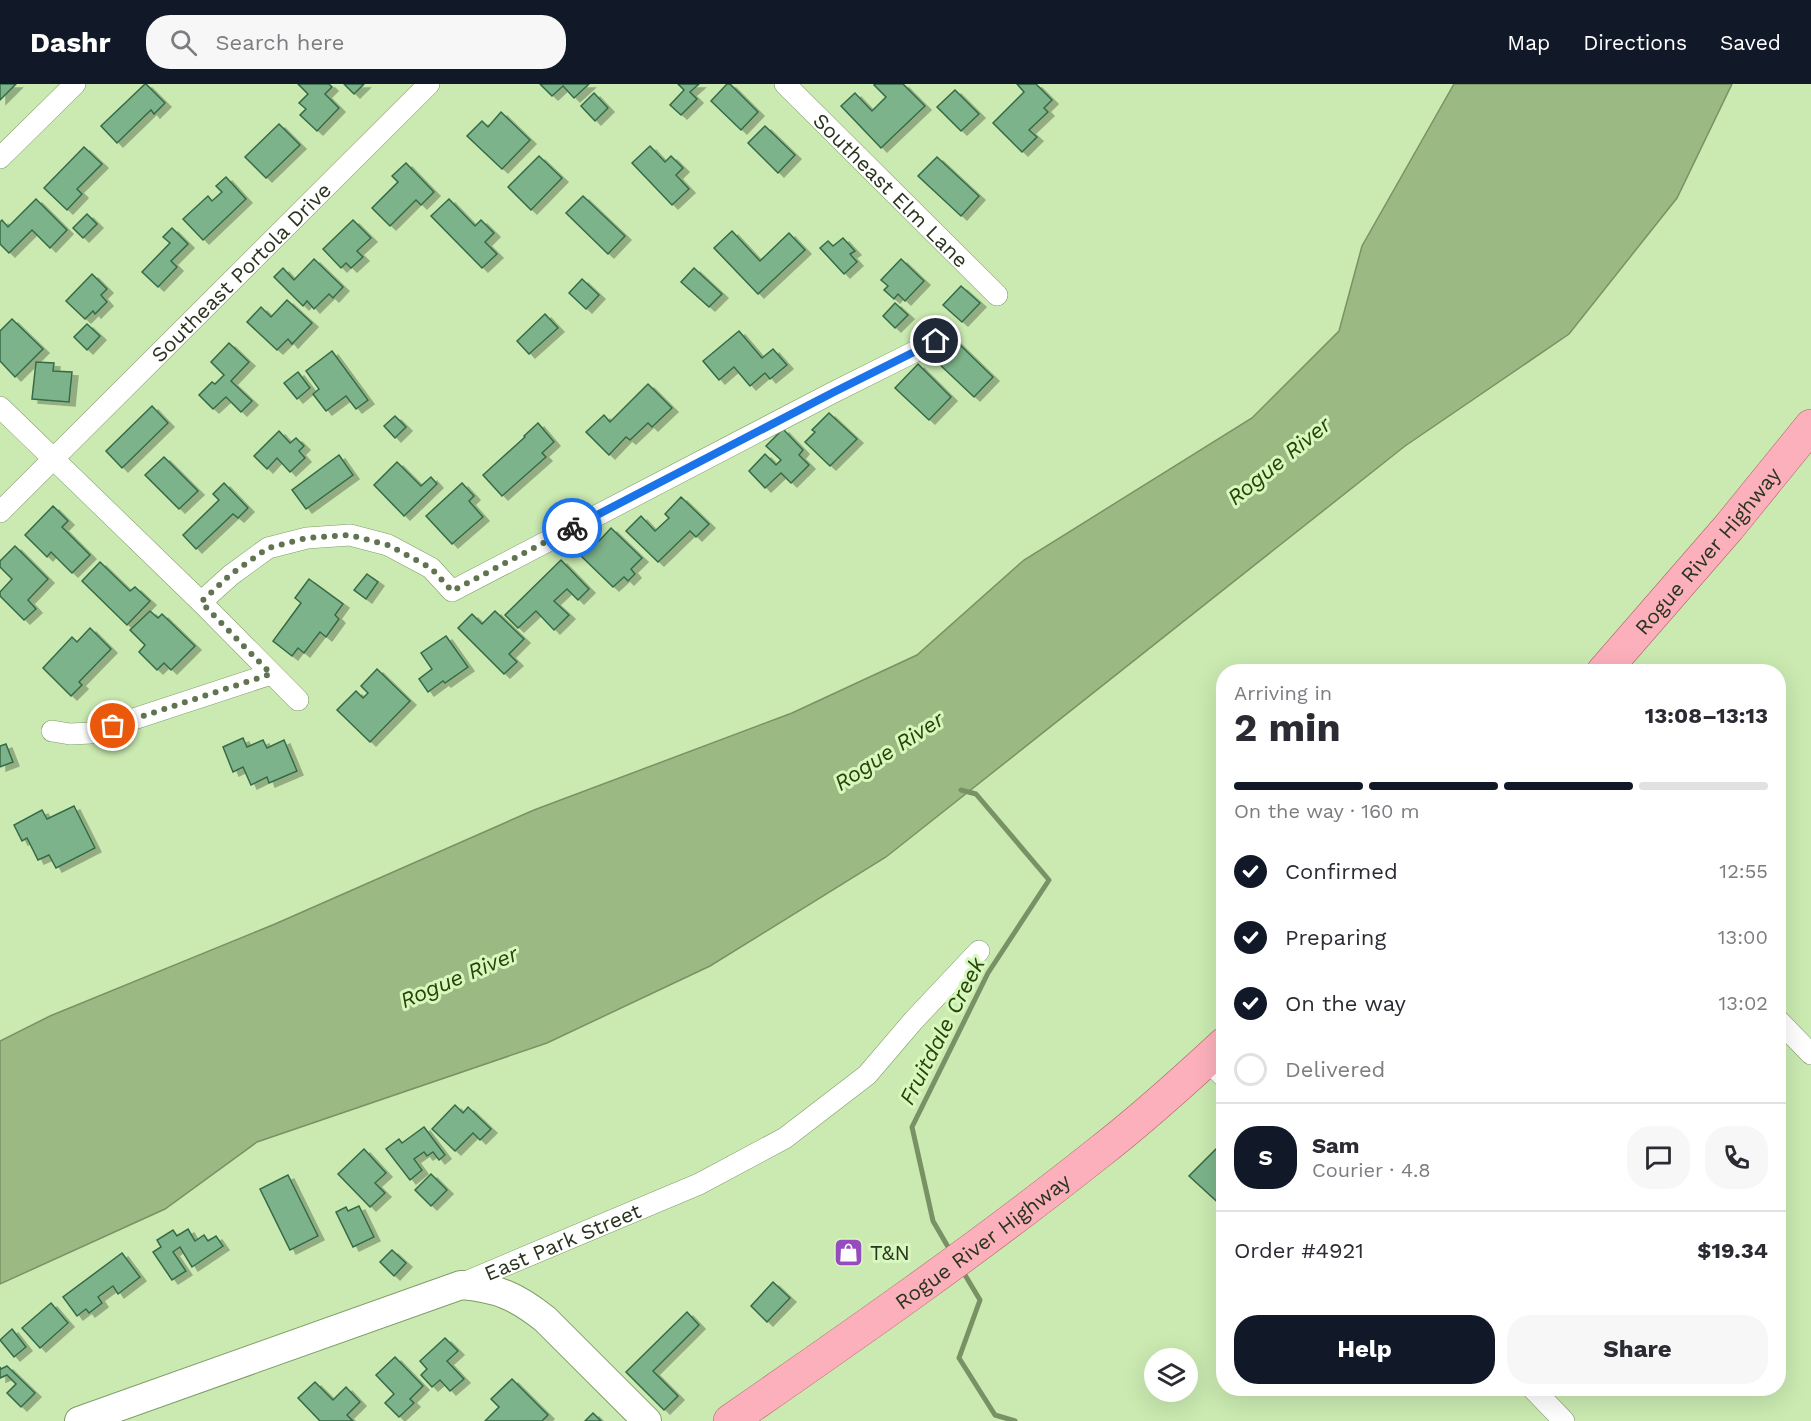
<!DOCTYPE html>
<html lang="en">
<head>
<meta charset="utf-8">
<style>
  :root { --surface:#fff; --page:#f7f7f7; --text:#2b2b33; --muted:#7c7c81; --line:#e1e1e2; --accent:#111827 }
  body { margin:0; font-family:"Work Sans",sans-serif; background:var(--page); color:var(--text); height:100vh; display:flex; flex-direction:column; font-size:22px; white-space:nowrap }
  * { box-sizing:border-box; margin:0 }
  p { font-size:20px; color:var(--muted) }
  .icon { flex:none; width:33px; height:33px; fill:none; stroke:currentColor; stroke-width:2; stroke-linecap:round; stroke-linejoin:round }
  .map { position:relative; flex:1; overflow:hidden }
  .drawer { position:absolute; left:1216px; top:580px; width:570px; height:732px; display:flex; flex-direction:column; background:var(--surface); border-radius:24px; box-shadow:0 6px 24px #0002 }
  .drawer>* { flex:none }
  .fabs { position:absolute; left:1144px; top:1264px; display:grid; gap:12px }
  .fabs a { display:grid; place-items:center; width:54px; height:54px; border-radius:50%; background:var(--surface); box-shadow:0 6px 24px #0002; font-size:30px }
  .pin { position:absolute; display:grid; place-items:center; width:51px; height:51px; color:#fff; margin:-26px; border:3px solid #fff; border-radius:50%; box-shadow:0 2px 6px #0007 }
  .courier { position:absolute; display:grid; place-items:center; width:60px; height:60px; margin:-30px; border:4px solid #1a73e8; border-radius:50%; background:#fff; color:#222; box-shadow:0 2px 8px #0007 }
  .overview em { font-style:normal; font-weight:700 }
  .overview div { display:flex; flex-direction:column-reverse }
  .overview { display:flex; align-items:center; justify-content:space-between; height:102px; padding:0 18px }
  h1 { font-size:39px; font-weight:700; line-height:45px }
  .bar { display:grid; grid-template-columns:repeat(4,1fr); gap:9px 6px; align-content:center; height:72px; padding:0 18px }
  .bar i { height:8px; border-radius:4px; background:var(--line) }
  .bar .selected { background:var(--accent) }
  .bar p { grid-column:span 4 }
  .line { display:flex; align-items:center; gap:15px; padding:0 18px; border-top:2px solid var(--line) }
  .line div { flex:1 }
  .round { display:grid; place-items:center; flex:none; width:63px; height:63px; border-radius:24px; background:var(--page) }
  ol { padding:0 18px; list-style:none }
  li { display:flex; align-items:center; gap:18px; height:66px }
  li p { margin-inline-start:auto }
  li .icon { padding:6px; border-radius:50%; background:var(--accent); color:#fff; stroke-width:4 }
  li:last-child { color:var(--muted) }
  li i { width:33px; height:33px; border:3px solid var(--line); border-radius:50% }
  .action { display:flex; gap:12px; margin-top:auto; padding:12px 18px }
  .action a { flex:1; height:69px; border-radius:24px; background:var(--accent); color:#fff; font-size:24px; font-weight:700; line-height:69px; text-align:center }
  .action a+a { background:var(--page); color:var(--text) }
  header { display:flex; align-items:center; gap:36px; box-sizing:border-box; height:84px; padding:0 30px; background:var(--accent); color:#fff }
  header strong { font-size:28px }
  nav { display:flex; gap:33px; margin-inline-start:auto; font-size:21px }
  .search { width:420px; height:54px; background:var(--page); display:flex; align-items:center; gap:15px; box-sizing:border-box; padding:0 21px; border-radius:24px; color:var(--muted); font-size:22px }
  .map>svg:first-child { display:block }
  .water { fill:#9bba83; stroke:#799265; stroke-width:1.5 }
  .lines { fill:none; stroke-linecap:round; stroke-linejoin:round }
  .stream { stroke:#799265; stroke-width:5 }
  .building { fill:#7cb38a; stroke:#366b46; stroke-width:1.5; filter:url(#shadow) }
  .street-casing { stroke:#7f9d67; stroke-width:22 }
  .secondary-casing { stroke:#7f9d67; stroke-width:30 }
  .primary-casing { stroke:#b16267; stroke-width:34 }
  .street { stroke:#fff; stroke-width:21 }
  .secondary { stroke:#fff; stroke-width:28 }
  .primary { stroke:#fcb0bc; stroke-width:33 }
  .done { stroke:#617451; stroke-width:6; stroke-dasharray:0 10.8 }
  .route { stroke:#1a73e8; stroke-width:8 }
  .labels { text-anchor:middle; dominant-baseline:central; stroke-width:6; stroke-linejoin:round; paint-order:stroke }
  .street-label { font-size:21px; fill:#29351e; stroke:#d7f8be }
  .poi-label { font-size:21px; fill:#29351e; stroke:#d7f8be; text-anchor:start }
  .water-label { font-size:22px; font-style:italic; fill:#284307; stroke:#d7f8be }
</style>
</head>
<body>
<header>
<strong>Dashr</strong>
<div class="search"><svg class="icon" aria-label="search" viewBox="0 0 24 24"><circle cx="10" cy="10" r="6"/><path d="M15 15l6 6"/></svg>Search here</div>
<nav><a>Map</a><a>Directions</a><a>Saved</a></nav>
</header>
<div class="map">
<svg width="1811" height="1337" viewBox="0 0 1811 1337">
  <defs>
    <filter id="shadow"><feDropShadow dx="6" dy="4" stdDeviation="0" flood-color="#0004"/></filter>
  </defs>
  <rect width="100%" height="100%" fill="#caeab1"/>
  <polygon class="water" points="1454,0 1732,0 1677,114 1569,250 1405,362 886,773 710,882 547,959 257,1058 165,1125 0,1200 0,957 50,932 275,840 534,726 792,629 917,571 1024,476 1252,334 1339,247 1362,162"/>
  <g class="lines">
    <g class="stream">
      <polyline points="951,1168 933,1137 912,1043 988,889 1049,796 976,710 961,706"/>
      <polyline points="962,1186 980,1216 959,1274 995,1331 1015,1337"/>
    </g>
  </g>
  <g class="building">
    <polygon points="0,0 16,0 0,16"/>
    <polygon points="145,0 146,0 165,19 154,30 151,26 117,59 101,42"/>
    <polygon points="298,0 329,0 332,3 325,10 339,24 317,47 300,31 306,25 299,19 308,10"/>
    <polygon points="344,0 364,0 354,10"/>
    <polygon points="540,0 589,0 574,14 563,2 552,12"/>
    <polygon points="678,0 699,0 690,8 697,15 681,31 670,21 684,6"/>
    <polygon points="727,0 730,0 758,28 741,46 711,17"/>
    <polygon points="876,0 903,0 925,22 881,64 841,22 855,9 872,27 886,13 874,1"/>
    <polygon points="1017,0 1036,0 1052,16 1044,24 1048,28 1029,46 1037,53 1022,68 993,39 1024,8"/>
    <polygon points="955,6 979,30 961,47 937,23"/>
    <polygon points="594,9 608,24 595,37 581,22"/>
    <polygon points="501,28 530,56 502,85 467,52 482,37 488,43"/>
    <polygon points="279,40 300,61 266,94 245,73"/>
    <polygon points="765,42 795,71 778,89 748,59"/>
    <polygon points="650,62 665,78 671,72 683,84 676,91 689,105 672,121 632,79"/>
    <polygon points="84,63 102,80 77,105 82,110 67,126 44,104"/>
    <polygon points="539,72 562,94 531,126 508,103"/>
    <polygon points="937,73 979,112 961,132 918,92"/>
    <polygon points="406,79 434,108 421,121 416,116 390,142 372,124 398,98 392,92"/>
    <polygon points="226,93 246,115 203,156 183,135 208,112 212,117 222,108 216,102"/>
    <polygon points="583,112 625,152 608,170 566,129"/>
    <polygon points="36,115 67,146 50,164 32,146 9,169 0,160 0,138 2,136 8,143"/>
    <polygon points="449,115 475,142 481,136 494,149 485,158 497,170 482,184 431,132"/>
    <polygon points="87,130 97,140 83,154 73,144"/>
    <polygon points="353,136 371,154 357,167 363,173 351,184 346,179 341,184 323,165"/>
    <polygon points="172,144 188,160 171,177 177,183 158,203 142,188 170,159 163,153"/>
    <polygon points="732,147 760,177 789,149 805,166 758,210 714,164"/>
    <polygon points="843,154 855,167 850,170 857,178 844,190 820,164 828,157 833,162"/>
    <polygon points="314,175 343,203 333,214 329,210 314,225 307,217 303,222 274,193 283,184 294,196"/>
    <polygon points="901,175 924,197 905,217 898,210 894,215 884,206 888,202 881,196"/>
    <polygon points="694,184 722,210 709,223 681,198"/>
    <polygon points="92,190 107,205 101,211 107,218 95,230 93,227 85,235 66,217"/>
    <polygon points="582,195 599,211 586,225 569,209"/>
    <polygon points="961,202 980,219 962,238 943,221"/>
    <polygon points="287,216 312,239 292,260 288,255 277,266 247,238 261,223 271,233"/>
    <polygon points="895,219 908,231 895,244 883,232"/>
    <polygon points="545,230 558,244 529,270 517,257"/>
    <polygon points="12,235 43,265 15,293 0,277 0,247"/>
    <polygon points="87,240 100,252 87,266 74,253"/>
    <polygon points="739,247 762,274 773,265 787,281 770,295 765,289 750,302 734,283 719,296 703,277"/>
    <polygon points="955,256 993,293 974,313 936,277"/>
    <polygon points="229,259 249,278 231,297 252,317 241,328 226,313 213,325 199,311 212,298 215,300 224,291 211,278"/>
    <polygon points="332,267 368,316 356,325 346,312 326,327 313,310 319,305 306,287"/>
    <polygon points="36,278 54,279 53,287 72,288 69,318 32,315"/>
    <polygon points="918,280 951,313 929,336 895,304"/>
    <polygon points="298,288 310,304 297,315 284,299"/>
    <polygon points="648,300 672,324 652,343 648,339 630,356 626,353 609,371 586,348 604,331 610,338"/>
    <polygon points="152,322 168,339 122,384 106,367"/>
    <polygon points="829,329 857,355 830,382 805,358 815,348 812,346"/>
    <polygon points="395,332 406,343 395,354 384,342"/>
    <polygon points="538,339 554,358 542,369 546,373 502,412 483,391 525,353 524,352"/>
    <polygon points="783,345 803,366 799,371 809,381 791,399 781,389 765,404 749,387 765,370 776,381 781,376 766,362"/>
    <polygon points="279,347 290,359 296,354 304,362 299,367 305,374 290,388 277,374 267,385 254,372"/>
    <polygon points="339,371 353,391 306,425 292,406"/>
    <polygon points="164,373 198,407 179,425 145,391"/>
    <polygon points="397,378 421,402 431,393 437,400 404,432 374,401"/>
    <polygon points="224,399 248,424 238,434 233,430 196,465 183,451 219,416 213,410"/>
    <polygon points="462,399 474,412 469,417 483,433 452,460 426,432"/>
    <polygon points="681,413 709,440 696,453 690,447 658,478 626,447 641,432 655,447 669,434 665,430"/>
    <polygon points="53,422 68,437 62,443 90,471 72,489 51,468 47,473 25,451"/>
    <polygon points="611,444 642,474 631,485 635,490 628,497 624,493 613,503 579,470 595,454 599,457"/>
    <polygon points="15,462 48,495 28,516 36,525 24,536 0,512 0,508 12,495 0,483 0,477"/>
    <polygon points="561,476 589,505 578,516 567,505 554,517 569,531 554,546 536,527 518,544 505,531"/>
    <polygon points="100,478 130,507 135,503 150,517 127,541 82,497"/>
    <polygon points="367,490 378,498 366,515 354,506"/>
    <polygon points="309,495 343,520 335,531 339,535 326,553 320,548 304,569 298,564 292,572 273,557 301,519 295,514"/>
    <polygon points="150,527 158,534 162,530 195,562 171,586 164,579 157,586 139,568 145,561 130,546"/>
    <polygon points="495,527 524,555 509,570 517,578 504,590 458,544 472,530 482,540"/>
    <polygon points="90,544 111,565 79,598 82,601 71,612 43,584 72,553 77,558"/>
    <polygon points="446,552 468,583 445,599 443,597 428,608 419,595 432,585 421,569"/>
    <polygon points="377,585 410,617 370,658 337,626 356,607 363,614 368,609 361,602"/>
    <polygon points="243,654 247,663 263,656 267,664 284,656 297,687 269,699 267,693 251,701 243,683 233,688 223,663"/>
    <polygon points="6,660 13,678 0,683 0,662"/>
    <polygon points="74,722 95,764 56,784 49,771 38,776 27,754 22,757 14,741 42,726 47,735"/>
    <polygon points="455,1021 463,1029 468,1023 491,1045 480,1056 473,1049 455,1067 432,1045"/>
    <polygon points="424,1043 445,1071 439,1076 433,1068 427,1072 424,1068 414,1075 422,1086 410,1096 386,1065 399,1055 402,1059"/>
    <polygon points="1224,1057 1224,1124 1189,1092"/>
    <polygon points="364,1065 386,1089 375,1099 385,1109 370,1123 338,1090"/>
    <polygon points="431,1090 447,1106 431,1122 415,1106"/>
    <polygon points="288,1091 318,1152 290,1166 260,1105"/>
    <polygon points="359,1122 374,1153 353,1163 336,1128 346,1123 348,1127"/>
    <polygon points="188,1145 195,1157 204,1151 208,1157 216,1152 223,1162 192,1183 180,1163 173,1168 186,1187 172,1196 153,1168 161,1163 157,1156 173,1146 177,1152"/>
    <polygon points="392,1166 406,1179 394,1192 380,1178"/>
    <polygon points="122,1169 140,1193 118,1210 113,1202 98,1213 102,1219 89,1229 86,1225 77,1232 63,1213"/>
    <polygon points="773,1198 790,1214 767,1238 751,1222"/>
    <polygon points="51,1219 68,1239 40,1264 22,1244"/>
    <polygon points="687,1228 699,1241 653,1287 678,1312 664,1326 626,1288"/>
    <polygon points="12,1245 26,1263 14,1273 0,1256"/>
    <polygon points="445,1254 458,1267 447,1277 464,1295 450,1307 440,1296 432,1303 421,1291 427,1285 420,1277"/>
    <polygon points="395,1273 423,1302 410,1315 414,1319 399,1333 385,1319 394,1310 376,1291"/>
    <polygon points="7,1282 35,1309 21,1323 7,1309 16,1300 7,1291 0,1294 0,1283 1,1285"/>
    <polygon points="512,1295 548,1331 542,1337 485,1337 499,1323 491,1315"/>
    <polygon points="315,1298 333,1316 346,1303 360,1318 347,1331 353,1337 320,1337 298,1314"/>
    <polygon points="593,1329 601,1337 585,1337"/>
  </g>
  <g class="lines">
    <defs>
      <g id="street">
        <path id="s1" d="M785,0L997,211"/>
        <polyline points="0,74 75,0"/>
        <polyline points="0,323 201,518 298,616"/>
        <path id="s2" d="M0,428L429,0"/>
        <polyline points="201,518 231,491 268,464 307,454 350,451 388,461 431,484 452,507 834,308 936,257"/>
        <polyline points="52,647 70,650 91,649 271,590"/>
        <polyline points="1779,937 1811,970"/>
        <polyline points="1207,976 1224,993"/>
        <path id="s3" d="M461,1200L699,1100L785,1054L867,991L914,936L979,867"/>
        <polyline points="1533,1305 1564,1337"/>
      </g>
      <path id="secondary" d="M79,1337L461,1201C497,1204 516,1212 545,1235L647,1337"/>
      <g id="primary">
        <path id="s4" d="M1603,588L1729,443L1811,342"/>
        <path id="s5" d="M730,1337C854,1251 979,1164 1097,1070C1141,1036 1183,998 1224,960"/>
      </g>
    </defs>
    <use href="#street" class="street-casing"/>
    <use href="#secondary" class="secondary-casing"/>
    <use href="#primary" class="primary-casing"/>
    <use href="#street" class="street"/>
    <use href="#secondary" class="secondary"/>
    <use href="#primary" class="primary"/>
  </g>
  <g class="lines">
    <polyline class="done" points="113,642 271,590 201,518 231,490 268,464 307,454 350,451 388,461 431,484 452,507 572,444"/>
    <polyline class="route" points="572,444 834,308 936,257"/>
  </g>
  <defs>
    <symbol id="shop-square" viewBox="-11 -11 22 22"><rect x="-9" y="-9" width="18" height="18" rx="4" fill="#964cbe" stroke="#d7f8be"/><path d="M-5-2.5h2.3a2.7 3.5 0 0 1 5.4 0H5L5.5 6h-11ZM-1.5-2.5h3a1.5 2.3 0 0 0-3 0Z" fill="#fff"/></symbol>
  </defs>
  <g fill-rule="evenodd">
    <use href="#shop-square" x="832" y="1152" width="33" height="33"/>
  </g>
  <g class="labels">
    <g class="street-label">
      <text stroke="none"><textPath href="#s1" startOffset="150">Southeast Elm Lane</textPath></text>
      <text stroke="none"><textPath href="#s2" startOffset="340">Southeast Portola Drive</textPath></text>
      <text stroke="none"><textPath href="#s4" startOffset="160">Rogue River Highway</textPath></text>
      <text stroke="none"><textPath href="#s5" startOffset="310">Rogue River Highway</textPath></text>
      <text stroke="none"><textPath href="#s3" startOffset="110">East Park Street</textPath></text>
    </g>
    <g class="poi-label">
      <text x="870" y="1168">T&amp;N</text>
    </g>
    <g class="water-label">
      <text transform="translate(1279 377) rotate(-39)">Rogue River</text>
      <text transform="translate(889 667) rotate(-33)">Rogue River</text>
      <text transform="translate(459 893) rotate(-23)">Rogue River</text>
      <text transform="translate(942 947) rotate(-63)">Fruitdale Creek</text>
    </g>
  </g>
</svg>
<div class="fabs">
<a><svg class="icon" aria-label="layers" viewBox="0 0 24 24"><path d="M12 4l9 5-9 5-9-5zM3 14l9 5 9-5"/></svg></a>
</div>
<div class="pin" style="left:113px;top:642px;background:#ea580c"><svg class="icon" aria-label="bag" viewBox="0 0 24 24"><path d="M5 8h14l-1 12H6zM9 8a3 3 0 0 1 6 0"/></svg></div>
<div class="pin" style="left:936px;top:257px;background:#1f2937"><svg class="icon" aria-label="home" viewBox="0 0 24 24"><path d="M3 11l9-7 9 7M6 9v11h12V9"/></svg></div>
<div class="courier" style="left:572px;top:444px"><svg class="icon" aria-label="bike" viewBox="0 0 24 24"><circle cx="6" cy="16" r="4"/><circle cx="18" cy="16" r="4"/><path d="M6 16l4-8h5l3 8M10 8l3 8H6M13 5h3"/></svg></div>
<section class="drawer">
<div class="overview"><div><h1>2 min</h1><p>Arriving in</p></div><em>13:08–13:13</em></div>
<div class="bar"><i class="selected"></i><i class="selected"></i><i class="selected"></i><i></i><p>On the way · 160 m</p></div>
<ol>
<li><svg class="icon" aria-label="check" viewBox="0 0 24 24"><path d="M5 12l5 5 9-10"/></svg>Confirmed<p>12:55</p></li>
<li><svg class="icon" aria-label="check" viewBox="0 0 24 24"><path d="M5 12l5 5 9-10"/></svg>Preparing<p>13:00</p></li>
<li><svg class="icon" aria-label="check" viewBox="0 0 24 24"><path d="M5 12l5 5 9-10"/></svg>On the way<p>13:02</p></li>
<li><i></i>Delivered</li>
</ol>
<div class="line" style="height:108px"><b class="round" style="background:var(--accent);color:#fff">S</b><div><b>Sam</b><p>Courier · 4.8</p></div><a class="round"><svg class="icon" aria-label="chat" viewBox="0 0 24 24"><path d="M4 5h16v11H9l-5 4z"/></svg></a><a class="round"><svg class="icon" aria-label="phone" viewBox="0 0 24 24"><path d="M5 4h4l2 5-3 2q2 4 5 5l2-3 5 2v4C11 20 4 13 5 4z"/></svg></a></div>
<div class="line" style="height:78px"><div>Order #4921</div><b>$19.34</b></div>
<div class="action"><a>Help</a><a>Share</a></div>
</section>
</div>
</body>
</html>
